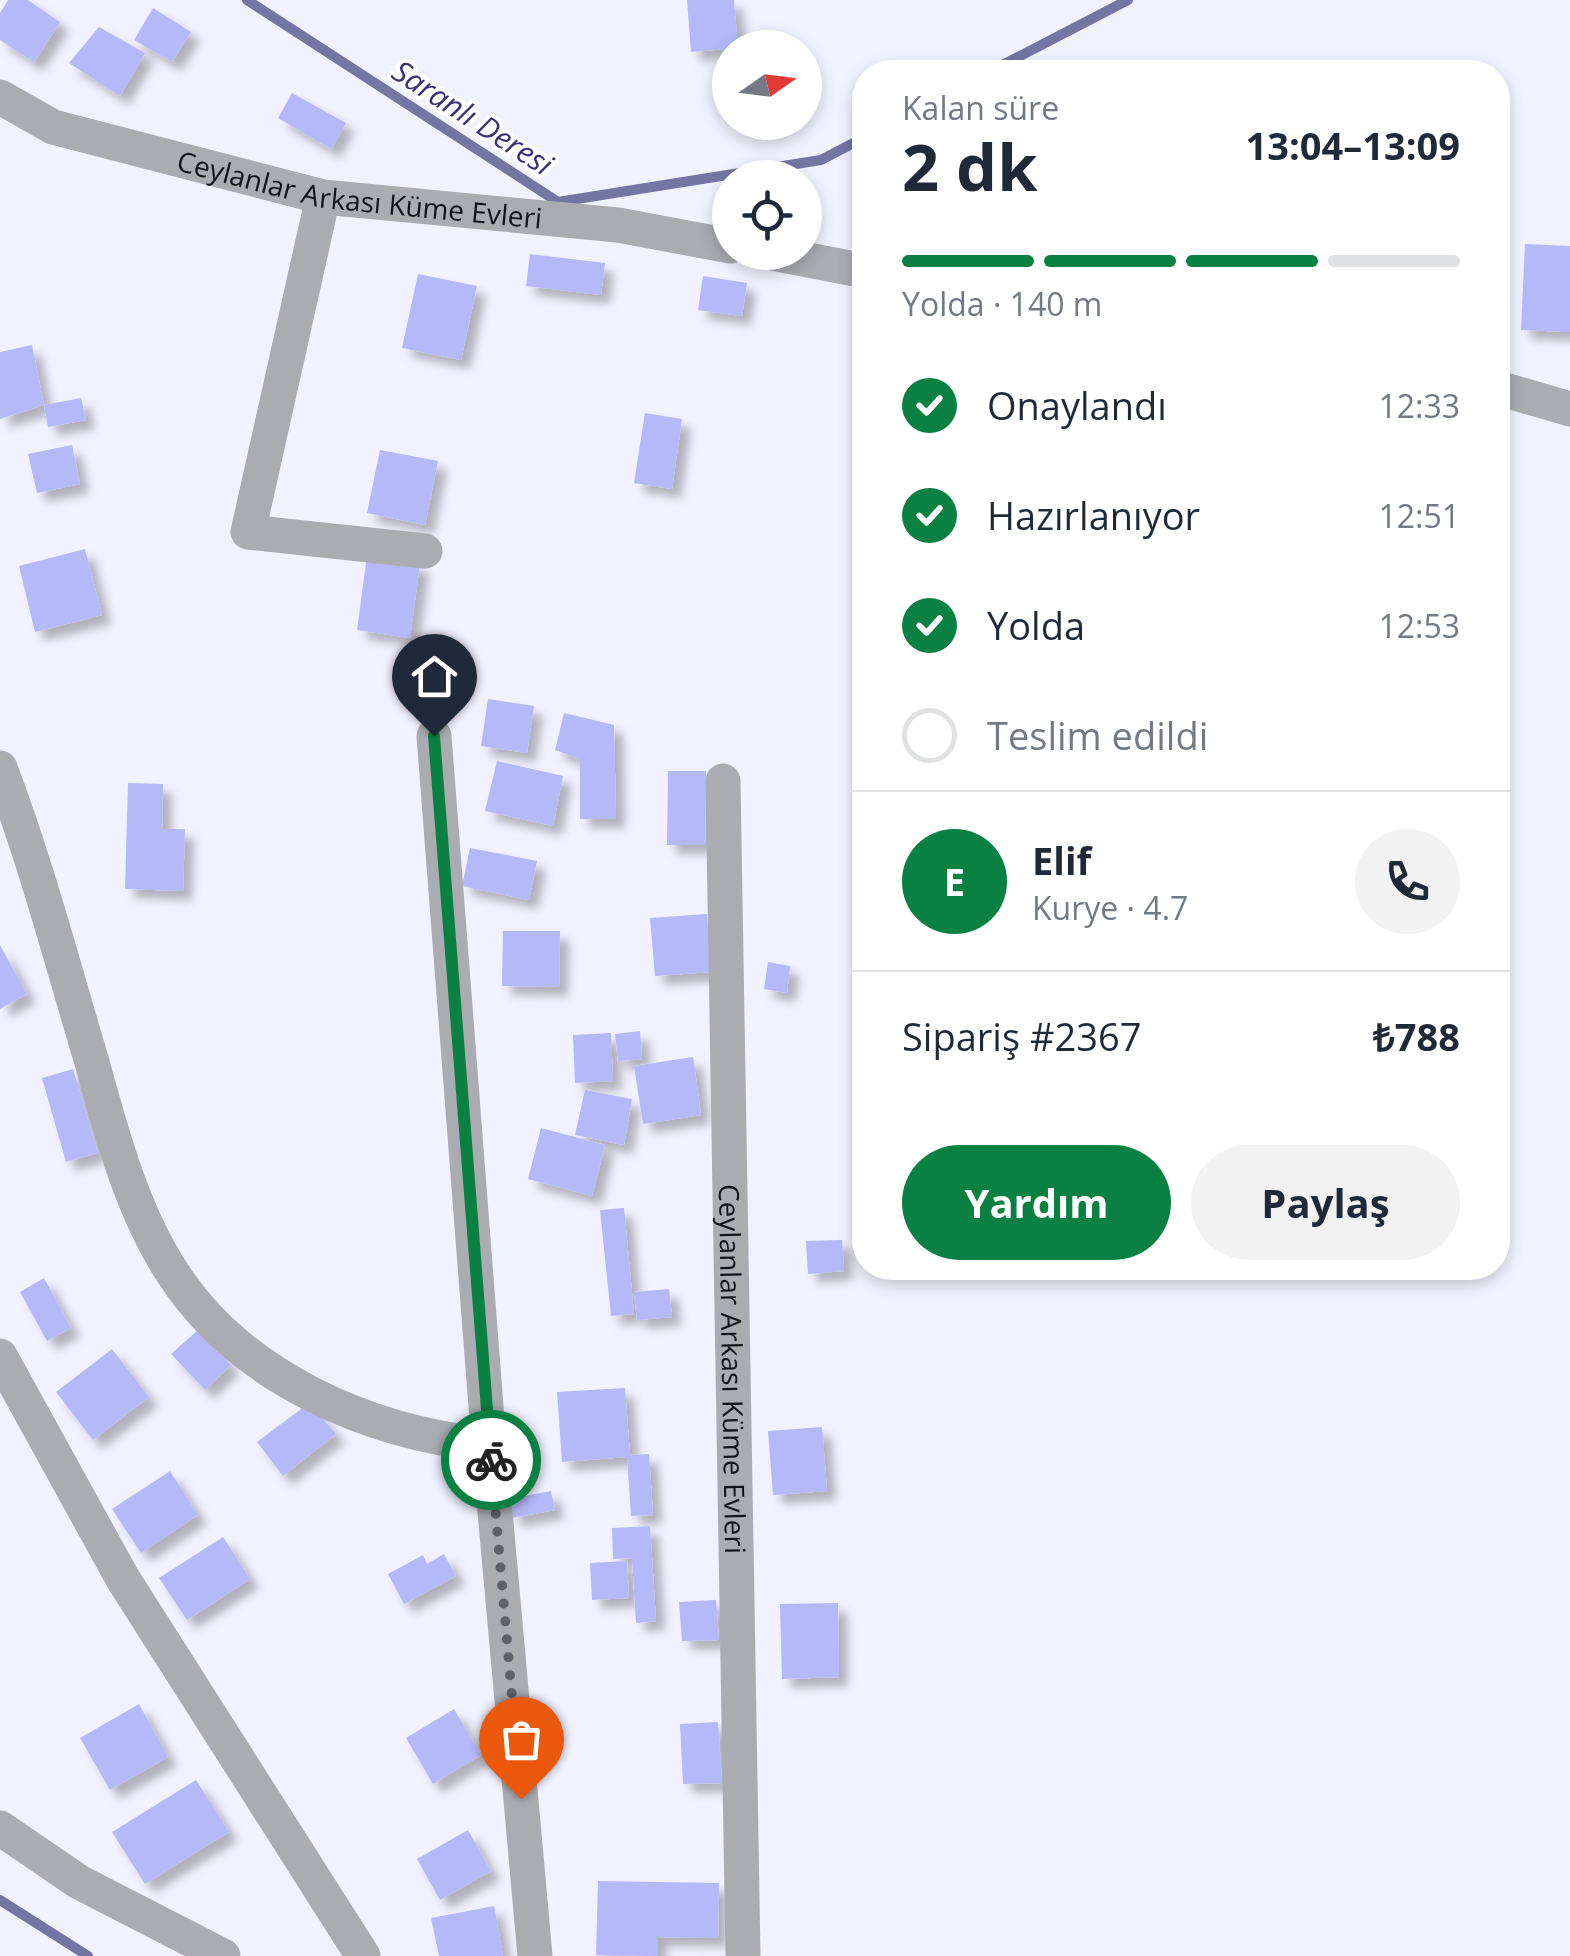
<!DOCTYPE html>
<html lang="tr">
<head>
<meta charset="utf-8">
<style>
  :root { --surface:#fff; --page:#f2f2f3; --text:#1f2937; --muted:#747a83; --line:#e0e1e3; --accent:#0b8043 }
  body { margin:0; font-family:"Open Sans",sans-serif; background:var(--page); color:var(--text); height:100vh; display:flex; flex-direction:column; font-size:38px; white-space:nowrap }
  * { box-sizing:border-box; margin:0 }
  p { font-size:32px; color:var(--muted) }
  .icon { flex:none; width:55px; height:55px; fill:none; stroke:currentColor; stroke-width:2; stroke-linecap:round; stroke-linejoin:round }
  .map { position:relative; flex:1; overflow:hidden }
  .side { position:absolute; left:852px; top:60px; width:658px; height:1220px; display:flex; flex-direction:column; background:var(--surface); border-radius:40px; box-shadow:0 5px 15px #0003 }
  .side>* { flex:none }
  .needle { width:65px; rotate:76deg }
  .tools { position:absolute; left:712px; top:30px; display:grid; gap:20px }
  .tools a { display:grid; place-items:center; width:110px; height:110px; border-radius:50%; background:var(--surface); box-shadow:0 5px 15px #0003; font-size:50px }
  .pin { position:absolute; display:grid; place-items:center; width:85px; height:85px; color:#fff; margin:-102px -42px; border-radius:50% 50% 50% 0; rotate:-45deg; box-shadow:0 0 10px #0007 }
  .pin .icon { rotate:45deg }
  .courier { position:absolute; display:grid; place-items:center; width:100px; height:100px; margin:-50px; border:8px solid #0b8043; border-radius:50%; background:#fff; color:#222; box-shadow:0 2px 12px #0007 }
  .headline em { font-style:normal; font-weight:700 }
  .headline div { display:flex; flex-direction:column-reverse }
  .headline { display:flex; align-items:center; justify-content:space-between; height:170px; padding:0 50px }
  h1 { font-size:65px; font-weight:700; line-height:75px }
  .bar { display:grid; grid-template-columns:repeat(4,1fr); gap:15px 10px; align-content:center; height:120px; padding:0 50px }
  .bar i { height:12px; border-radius:8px; background:var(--line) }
  .bar .selected { background:var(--accent) }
  .bar p { grid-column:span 4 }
  .line { display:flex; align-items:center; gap:25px; padding:0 50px; border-top:2px solid var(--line) }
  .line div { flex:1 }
  .round { display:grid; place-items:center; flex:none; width:105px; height:105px; border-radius:52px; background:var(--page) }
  ol { padding:0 50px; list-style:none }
  li { display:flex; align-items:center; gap:30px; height:110px }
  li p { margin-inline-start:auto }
  li .icon { padding:10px; border-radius:50%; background:var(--accent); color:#fff; stroke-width:4 }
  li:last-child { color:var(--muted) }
  li i { width:55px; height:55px; border:5px solid var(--line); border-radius:50% }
  .action { display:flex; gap:20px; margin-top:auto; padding:20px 50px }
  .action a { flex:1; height:115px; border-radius:60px; background:var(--accent); color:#fff; font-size:40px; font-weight:700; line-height:115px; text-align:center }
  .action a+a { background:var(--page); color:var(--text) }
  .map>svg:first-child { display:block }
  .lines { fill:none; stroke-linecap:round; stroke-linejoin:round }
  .stream { stroke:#7375a3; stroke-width:10 }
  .building { fill:#b5b8f9; filter:url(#shadow) }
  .street { stroke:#abacb1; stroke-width:35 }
  .done { stroke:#606168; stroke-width:10; stroke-dasharray:0 18 }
  .route { stroke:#0b8043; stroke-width:12 }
  .labels { text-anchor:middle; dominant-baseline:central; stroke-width:8; stroke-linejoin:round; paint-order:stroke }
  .street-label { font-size:28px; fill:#121317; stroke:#fff }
  .water-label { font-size:30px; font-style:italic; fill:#37307b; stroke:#fff }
</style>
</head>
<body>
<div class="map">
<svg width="1570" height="1956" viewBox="0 0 1570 1956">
  <defs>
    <filter id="shadow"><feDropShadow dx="9" dy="9" stdDeviation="5" flood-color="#0004"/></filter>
  </defs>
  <rect width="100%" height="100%" fill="#f1f2ff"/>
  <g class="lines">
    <g class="stream">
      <polyline points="247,0 558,202 821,160 865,137"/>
      <polyline points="989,72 1128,0"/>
      <polyline points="0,1900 88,1956"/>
    </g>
  </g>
  <g class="building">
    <polygon points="8,0 28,0 60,22 34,62 0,40 0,13"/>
    <polygon points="687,0 734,0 738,48 691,52"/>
    <polygon points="153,8 191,32 172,62 134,40"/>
    <polygon points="99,27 145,53 120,96 69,63"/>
    <polygon points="292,93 346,123 331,149 278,118"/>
    <polygon points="1525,244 1570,246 1570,332 1521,330"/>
    <polygon points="530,254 605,263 601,295 526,286"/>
    <polygon points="418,274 477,286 461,360 402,348"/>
    <polygon points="703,276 747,283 742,316 698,310"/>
    <polygon points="32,345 44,405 81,398 86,420 48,427 44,405 0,419 0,352"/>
    <polygon points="645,413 682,419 672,489 634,483"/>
    <polygon points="72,445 80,484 37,493 28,454"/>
    <polygon points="380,450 438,461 425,525 367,513"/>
    <polygon points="85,549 102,615 35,632 19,566"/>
    <polygon points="367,556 420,563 410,638 357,630"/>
    <polygon points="488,699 534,706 527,753 481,746"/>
    <polygon points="564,713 614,725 616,819 580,819 580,759 555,750"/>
    <polygon points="497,761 563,776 553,826 485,811"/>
    <polygon points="668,771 706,771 705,845 667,845"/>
    <polygon points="128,783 163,784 162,829 185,829 183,891 125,889"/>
    <polygon points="863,783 865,784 865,822 856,820"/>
    <polygon points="470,848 537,861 529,900 462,886"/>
    <polygon points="707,914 711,972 655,976 650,918"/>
    <polygon points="503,931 560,931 559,987 502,986"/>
    <polygon points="0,945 27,994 0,1009"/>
    <polygon points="768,962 790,966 787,993 764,989"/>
    <polygon points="640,1031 642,1059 618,1061 615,1034"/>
    <polygon points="611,1033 613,1081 575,1083 573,1035"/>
    <polygon points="693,1057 701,1115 643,1124 634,1066"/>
    <polygon points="73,1069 98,1153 66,1162 42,1078"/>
    <polygon points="585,1090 632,1099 624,1145 575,1135"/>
    <polygon points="541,1128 605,1145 592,1196 528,1179"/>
    <polygon points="624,1208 634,1314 611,1316 600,1210"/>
    <polygon points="842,1240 844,1271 808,1274 806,1241"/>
    <polygon points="44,1278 71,1328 47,1341 20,1292"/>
    <polygon points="669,1289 672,1317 637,1320 634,1292"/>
    <polygon points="199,1329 231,1365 205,1390 171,1354"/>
    <polygon points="112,1349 149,1397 93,1440 56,1392"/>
    <polygon points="625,1388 630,1455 649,1454 653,1515 631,1516 627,1457 562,1462 557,1392"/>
    <polygon points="309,1403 336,1434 283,1476 257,1442"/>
    <polygon points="822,1427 827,1491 773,1495 768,1431"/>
    <polygon points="170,1471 198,1515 141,1553 112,1509"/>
    <polygon points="551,1491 555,1510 512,1518 509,1499"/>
    <polygon points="650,1526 656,1621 636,1623 632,1558 613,1559 612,1528"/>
    <polygon points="223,1537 250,1579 187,1620 159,1578"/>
    <polygon points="444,1554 456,1576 404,1604 388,1574 423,1555 427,1564"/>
    <polygon points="627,1561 629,1598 592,1600 590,1563"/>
    <polygon points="716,1600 719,1640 682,1641 679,1602"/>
    <polygon points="838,1603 839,1677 782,1679 780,1604"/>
    <polygon points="139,1704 168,1757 110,1790 80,1738"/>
    <polygon points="454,1709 481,1755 433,1784 406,1738"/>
    <polygon points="718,1722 722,1783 683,1784 680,1724"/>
    <polygon points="196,1780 229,1832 145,1884 112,1832"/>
    <polygon points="468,1830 491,1871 440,1900 417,1859"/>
    <polygon points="598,1881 719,1883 718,1938 658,1937 658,1956 596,1955"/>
    <polygon points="494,1906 503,1956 439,1956 431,1918"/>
  </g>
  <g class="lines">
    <g class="street">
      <path id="s1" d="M0,97L53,127L323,197L618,225L730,246"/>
      <polyline points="323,197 248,532 425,551"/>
      <polyline points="767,252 865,271"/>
      <polyline points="1498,388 1570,409"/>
      <polyline points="434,736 489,1445 535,1956"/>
      <path d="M0,768C36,863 62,962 91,1059C111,1131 131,1209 172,1272C240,1378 369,1433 489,1445"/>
      <path id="s2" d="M723,781L743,1956"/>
      <polyline points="0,1356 123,1579 363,1956"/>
      <polyline points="0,1828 79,1882 223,1956"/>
    </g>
  </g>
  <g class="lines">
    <polyline class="done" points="491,1460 521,1799"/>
    <polyline class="route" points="434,736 491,1460"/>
  </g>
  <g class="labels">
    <g class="street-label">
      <text stroke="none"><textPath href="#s1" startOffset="375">Ceylanlar Arkası Küme Evleri</textPath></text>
      <text stroke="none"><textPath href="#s2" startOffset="588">Ceylanlar Arkası Küme Evleri</textPath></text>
    </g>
    <g class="water-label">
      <text transform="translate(473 117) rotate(33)">Saranlı Deresi</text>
    </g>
  </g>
</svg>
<div class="tools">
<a><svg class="needle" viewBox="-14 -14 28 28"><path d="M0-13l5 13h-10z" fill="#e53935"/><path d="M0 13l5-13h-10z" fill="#747a83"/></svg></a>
<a><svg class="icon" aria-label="locate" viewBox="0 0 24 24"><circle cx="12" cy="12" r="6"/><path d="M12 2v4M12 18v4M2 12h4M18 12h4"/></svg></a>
</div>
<div class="pin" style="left:521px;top:1799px;background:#ea580c"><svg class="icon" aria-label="bag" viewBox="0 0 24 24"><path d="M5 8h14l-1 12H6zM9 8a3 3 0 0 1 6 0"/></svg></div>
<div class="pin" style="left:434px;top:736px;background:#1f2937"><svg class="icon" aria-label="home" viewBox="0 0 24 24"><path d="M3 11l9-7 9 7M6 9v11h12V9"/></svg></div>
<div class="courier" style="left:491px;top:1460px"><svg class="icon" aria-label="bike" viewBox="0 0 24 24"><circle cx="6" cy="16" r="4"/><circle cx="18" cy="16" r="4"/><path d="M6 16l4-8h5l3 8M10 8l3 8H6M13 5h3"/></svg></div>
<section class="side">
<div class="headline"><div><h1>2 dk</h1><p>Kalan süre</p></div><em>13:04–13:09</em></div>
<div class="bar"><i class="selected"></i><i class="selected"></i><i class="selected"></i><i></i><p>Yolda · 140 m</p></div>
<ol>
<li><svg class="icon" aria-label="check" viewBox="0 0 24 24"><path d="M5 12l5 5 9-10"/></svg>Onaylandı<p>12:33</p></li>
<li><svg class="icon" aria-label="check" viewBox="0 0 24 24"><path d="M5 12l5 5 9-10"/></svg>Hazırlanıyor<p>12:51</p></li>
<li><svg class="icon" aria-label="check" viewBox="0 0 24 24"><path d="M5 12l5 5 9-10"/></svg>Yolda<p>12:53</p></li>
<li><i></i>Teslim edildi</li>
</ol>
<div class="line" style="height:180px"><b class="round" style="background:var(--accent);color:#fff">E</b><div><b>Elif</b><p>Kurye · 4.7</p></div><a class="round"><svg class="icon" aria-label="phone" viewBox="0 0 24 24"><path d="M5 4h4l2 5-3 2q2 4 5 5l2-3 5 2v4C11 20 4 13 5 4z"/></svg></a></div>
<div class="line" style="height:130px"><div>Sipariş #2367</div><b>₺788</b></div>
<div class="action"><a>Yardım</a><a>Paylaş</a></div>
</section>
</div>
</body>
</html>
